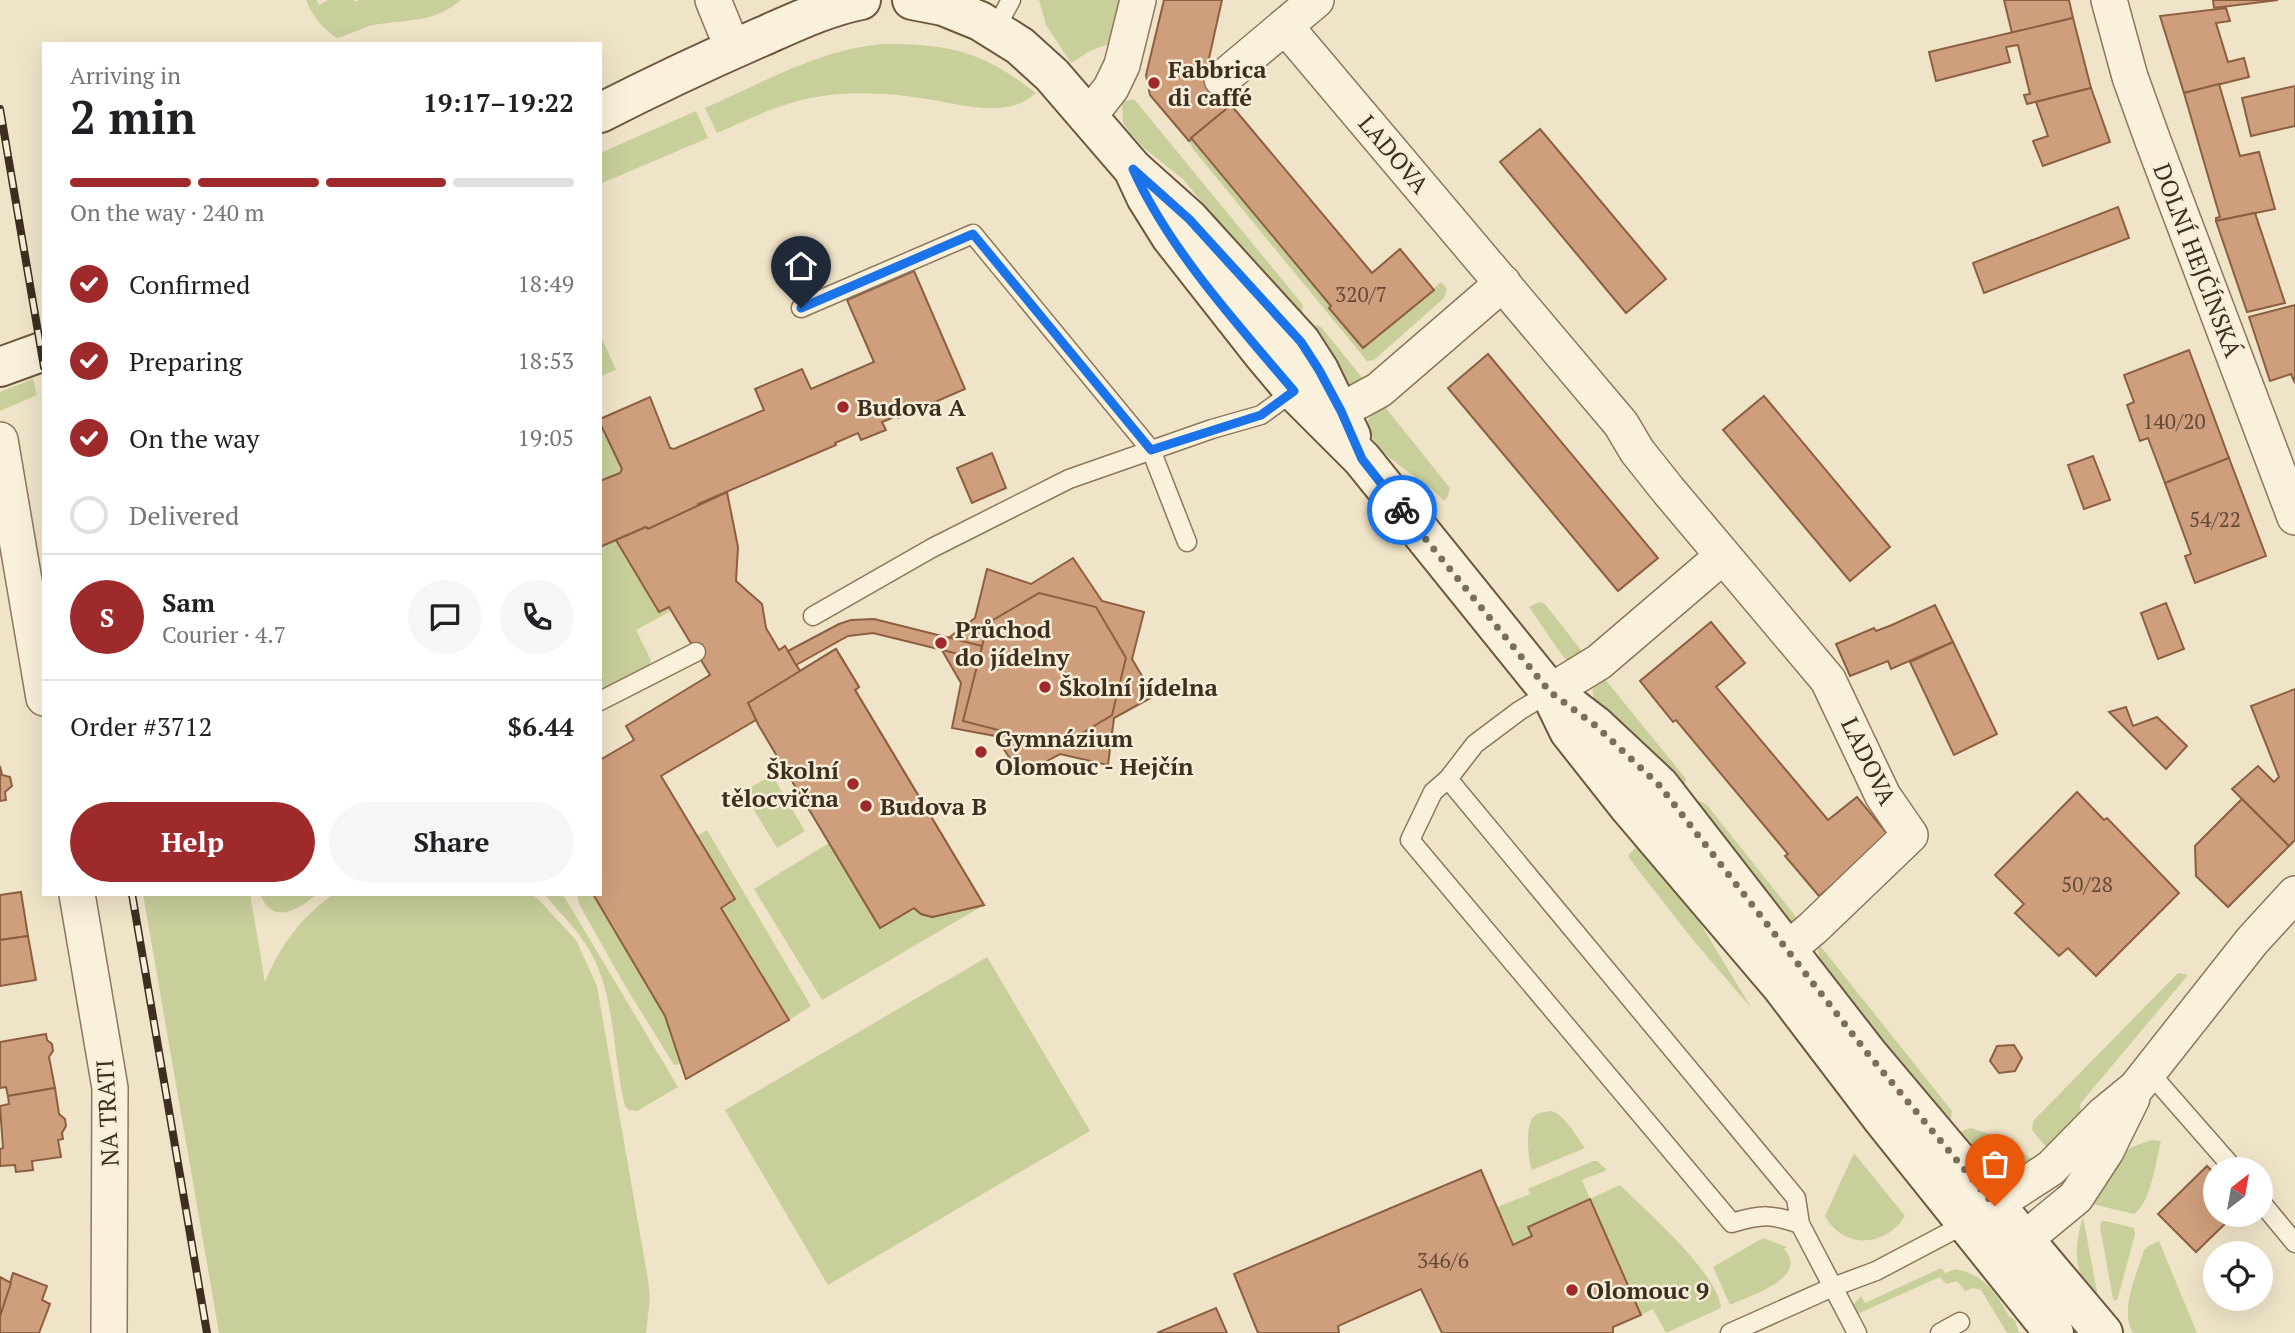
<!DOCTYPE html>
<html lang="en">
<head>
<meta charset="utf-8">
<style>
  :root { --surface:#fff; --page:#f6f6f6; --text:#202124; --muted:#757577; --line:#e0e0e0; --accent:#9e2a2b }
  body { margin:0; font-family:"PT Serif",serif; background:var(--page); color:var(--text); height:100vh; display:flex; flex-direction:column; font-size:26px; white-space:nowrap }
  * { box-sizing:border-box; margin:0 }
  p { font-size:23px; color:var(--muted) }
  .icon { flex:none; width:38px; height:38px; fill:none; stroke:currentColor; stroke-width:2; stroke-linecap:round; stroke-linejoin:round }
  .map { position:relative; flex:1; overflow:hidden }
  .panel { position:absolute; left:42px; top:42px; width:560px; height:854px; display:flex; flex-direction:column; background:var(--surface); border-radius:0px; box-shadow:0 7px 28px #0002 }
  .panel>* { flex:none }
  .needle { width:46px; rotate:31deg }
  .fabs { position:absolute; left:2203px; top:1157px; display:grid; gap:14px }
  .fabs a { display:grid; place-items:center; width:70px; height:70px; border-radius:50%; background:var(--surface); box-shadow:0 7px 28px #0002; font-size:35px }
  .pin { position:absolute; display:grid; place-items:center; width:60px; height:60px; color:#fff; margin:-72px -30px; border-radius:50% 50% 50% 0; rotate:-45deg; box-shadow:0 0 7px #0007 }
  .pin .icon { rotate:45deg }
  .courier { position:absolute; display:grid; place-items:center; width:70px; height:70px; margin:-35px; border:5px solid #1a73e8; border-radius:50%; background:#fff; color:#222; box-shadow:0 2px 9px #0007 }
  .summary em { font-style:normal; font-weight:700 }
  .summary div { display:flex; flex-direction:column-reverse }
  .summary { display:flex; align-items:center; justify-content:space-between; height:119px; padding:0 28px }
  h1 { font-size:46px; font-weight:700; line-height:52px }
  .bar { display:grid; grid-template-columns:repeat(4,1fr); gap:10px 7px; align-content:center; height:84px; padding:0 28px }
  .bar i { height:9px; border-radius:5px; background:var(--line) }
  .bar .selected { background:var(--accent) }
  .bar p { grid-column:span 4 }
  .line { display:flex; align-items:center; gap:18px; padding:0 28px; border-top:2px solid var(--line) }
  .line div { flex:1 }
  .round { display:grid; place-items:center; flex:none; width:74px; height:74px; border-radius:37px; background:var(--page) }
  ol { padding:0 28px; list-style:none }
  li { display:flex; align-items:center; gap:21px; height:77px }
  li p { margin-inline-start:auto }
  li .icon { padding:7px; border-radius:50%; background:var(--accent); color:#fff; stroke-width:4 }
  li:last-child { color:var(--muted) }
  li i { width:38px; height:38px; border:4px solid var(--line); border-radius:50% }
  .button { display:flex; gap:14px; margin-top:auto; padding:14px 28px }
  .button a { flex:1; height:80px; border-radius:42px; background:var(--accent); color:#fff; font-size:28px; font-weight:700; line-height:80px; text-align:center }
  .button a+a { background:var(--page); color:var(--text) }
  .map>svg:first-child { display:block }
  .green { fill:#c9cf9b }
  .building { fill:#cf9f7d; stroke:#8d5f41; stroke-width:2 }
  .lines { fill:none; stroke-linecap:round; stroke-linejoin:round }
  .lane-casing { stroke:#8d765c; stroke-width:21 }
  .street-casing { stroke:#8d765c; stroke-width:38 }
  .secondary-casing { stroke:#6f573f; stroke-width:42 }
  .lane { stroke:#faf1dc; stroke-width:18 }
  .street { stroke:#faf1dc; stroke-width:35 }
  .secondary { stroke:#faf1dc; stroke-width:38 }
  .rail-casing { stroke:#3d2e20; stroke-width:8 }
  .rail { stroke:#f7eed8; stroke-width:5; stroke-dasharray:16; stroke-linecap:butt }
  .done { stroke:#7c6e5b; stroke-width:7; stroke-dasharray:0 12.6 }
  .route { stroke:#1a73e8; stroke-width:9 }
  .poi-dot { fill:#9e2a2b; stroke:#f7eed8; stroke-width:2.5 }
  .labels { text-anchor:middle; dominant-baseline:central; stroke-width:5; stroke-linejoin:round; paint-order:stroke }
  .number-label { font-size:21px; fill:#624a37 }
  .poi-label { font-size:24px; font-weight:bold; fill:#3d2e20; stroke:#f7eed8; text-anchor:start }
  .street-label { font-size:24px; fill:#3d2e20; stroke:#f7eed8 }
</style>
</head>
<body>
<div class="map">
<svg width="2295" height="1333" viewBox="0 0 2295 1333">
  <rect width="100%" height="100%" fill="#f0e4c8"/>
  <g class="green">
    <path d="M306,0H317L319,5L328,0H354L355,2L359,0H461C432,24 407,19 373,25C363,27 349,35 337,38C321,27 313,17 306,0Z"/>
    <polygon points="1039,0 1128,0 1111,43 1090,51 1071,63 1046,25"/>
    <path d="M885,44C952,44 983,52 1036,93C1007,120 961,104 927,99C885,92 839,90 798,101C770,108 743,122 717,133L705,108C763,83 821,48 885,44Z"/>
    <polygon points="1134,99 1303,305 1302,314 1296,319 1183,179 1145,149 1131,134 1123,123 1122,102"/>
    <polygon points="696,111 708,138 600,184 600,153"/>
    <polygon points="1191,138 1331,306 1329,309 1363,348 1441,282 1447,289 1444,298 1374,360 1367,361 1193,149 1189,141"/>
    <polygon points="1318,325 1322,328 1368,385 1353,386 1348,384 1306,331"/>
    <polygon points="600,334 616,370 601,376 600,373"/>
    <polygon points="33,379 37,395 0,411 0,392"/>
    <path d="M1381,402L1450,488L1448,496L1444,501C1424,476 1367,455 1368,420Z"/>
    <polygon points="600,423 622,469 620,473 600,481"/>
    <polygon points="616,540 659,612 669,607 671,611 636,630 651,660 649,665 600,691 600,547"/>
    <polygon points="1539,602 1545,604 1587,658 1572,662 1564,658 1529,607"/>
    <path d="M1600,673L1686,779L1684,787L1595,702C1590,690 1594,684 1600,673Z"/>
    <polygon points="772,775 805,831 777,848 743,792"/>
    <polygon points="1700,801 1707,805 1801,923 1791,925 1693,802"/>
    <polygon points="707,830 811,1006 789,1020 721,908 735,899 697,836"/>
    <polygon points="1643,841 1685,898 1752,1009 1693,940 1629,858 1629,854"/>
    <path d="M829,843L880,928L914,908C932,925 963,910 984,905L822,1000L754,889Z"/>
    <path d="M143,894H250L265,982C281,944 300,919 333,894H531L538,899L576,940L597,986L648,1280L650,1298L646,1333H219Z"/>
    <path d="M260,894H317C299,909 273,927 260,894Z"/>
    <path d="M547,894H559L565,898L678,1087L637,1111L629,1110L625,1106C613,1059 616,1006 595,961C583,935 564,918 546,896Z"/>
    <polygon points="577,894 593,894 665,1016 681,1064 674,1065 624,984 579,904"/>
    <path d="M1818,943L1952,1111L1951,1118L1942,1126L1881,1043L1879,1037C1863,1017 1813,968 1818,943Z"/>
    <polygon points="987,957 1090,1131 828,1285 725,1110"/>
    <polygon points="2178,973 2188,975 2080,1104 2081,1116 2051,1153 2032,1130 2033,1121"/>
    <path d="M1550,1111C1565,1113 1576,1137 1585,1148L1532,1170C1528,1158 1525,1128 1533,1117C1537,1113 1544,1112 1550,1111Z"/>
    <path d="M1971,1128C1997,1136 2017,1144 2036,1164C2004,1176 1979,1160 1955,1138L1964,1130Z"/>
    <path d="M2152,1140L2161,1141C2156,1160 2151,1203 2134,1214L2088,1203L2125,1152L2132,1147Z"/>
    <path d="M1854,1153L1905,1216C1886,1247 1843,1250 1825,1216Z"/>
    <path d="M1593,1161H1597L1607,1170L1582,1180L1590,1199L1620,1185C1645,1210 1719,1274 1721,1308L1666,1333L1653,1309L1641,1315L1590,1200L1529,1226L1532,1236L1513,1245L1497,1207L1530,1194L1528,1189Z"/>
    <path d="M2083,1217L2101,1313C2078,1276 2070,1260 2083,1217Z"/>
    <polygon points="2106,1221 2134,1228 2135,1234 2118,1298 2116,1301 2113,1299 2100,1227 2101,1222"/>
    <path d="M1763,1238L1787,1247L1784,1249C1811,1278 1748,1296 1730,1305L1713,1267Z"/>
    <path d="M2159,1241L2197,1333H2133C2119,1309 2137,1275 2144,1250L2148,1246Z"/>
    <path d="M1941,1268L1945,1273L1955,1269C1983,1274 1996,1292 2009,1316L2015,1320L2019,1333H2007L1981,1290L1973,1288L1965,1291L1957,1281L1946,1284L1940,1277L1853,1316L1852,1306L1861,1296L1865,1303Z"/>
  </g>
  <g class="building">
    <polygon points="1164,0 1222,0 1207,67 1209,77 1232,104 1189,141 1150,95 1146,75"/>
    <polygon points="2004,0 2069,0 2073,18 2012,33"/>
    <polygon points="2213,0 2278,0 2214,8"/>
    <polygon points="2226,8 2230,21 2216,23 2228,62 2244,58 2249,77 2184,93 2160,16"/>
    <polygon points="2073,18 2091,88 2027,104 2024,95 2030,94 2018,45 2006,47 2010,62 1936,81 1929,52"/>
    <polygon points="2219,84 2240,156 2259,152 2275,209 2216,221 2216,218 2220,217 2184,93"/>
    <polygon points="2295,86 2295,126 2251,136 2242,98"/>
    <polygon points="2091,88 2110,142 2043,166 2033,141 2048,136 2036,102"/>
    <polygon points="1231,105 1372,273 1400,249 1434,290 1363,348 1329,308 1331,306 1191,138"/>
    <polygon points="1540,129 1666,279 1626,313 1500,162"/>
    <polygon points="2118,207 2129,238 1984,293 1973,263"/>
    <polygon points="2255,213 2285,303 2247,312 2216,221"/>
    <polygon points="914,271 965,389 898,418 897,416 882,422 886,430 861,440 858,433 835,443 836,445 698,504 699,507 648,529 646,527 600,547 600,481 620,473 622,469 600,423 600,419 650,397 670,448 674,449 764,410 755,389 802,369 811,389 874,362 847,300"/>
    <polygon points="2295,305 2295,383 2291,374 2270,381 2249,317"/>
    <polygon points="2189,350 2229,458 2165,483 2148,438 2140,441 2127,405 2134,402 2124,375"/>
    <polygon points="1488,354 1658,558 1618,591 1448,388"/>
    <polygon points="1764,396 1890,547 1850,581 1723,430"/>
    <polygon points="992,453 1006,488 972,503 957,468"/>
    <polygon points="2093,456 2110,500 2084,509 2068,465"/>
    <polygon points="2229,458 2266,556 2195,583 2185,556 2191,554 2165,483"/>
    <polygon points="727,492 738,547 736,581 762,604 766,628 779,650 785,646 800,671 836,649 859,687 855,690 984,905 932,917 921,914 914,908 880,928 756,720 661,776 735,899 721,908 789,1020 686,1079 665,1016 593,894 600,894 600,760 634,740 626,726 710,675 669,607 659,612 616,540 646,527 648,529"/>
    <polygon points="1073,558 1102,601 1144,612 1132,659 1154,696 1114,718 1108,765 1060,754 1021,775 995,736 952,728 961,683 939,645 975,618 987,569 1031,584"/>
    <polygon points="1039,593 1096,607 1126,658 1112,715 1061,746 963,721 988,623"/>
    <polygon points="2166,603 2184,649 2158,659 2141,613"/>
    <polygon points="1935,605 1953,642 1891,669 1888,661 1850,676 1836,644 1874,628 1876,631 1892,625"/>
    <polygon points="874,619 982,646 979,659 873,633 848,636 796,665 788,651 839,624 851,620"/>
    <polygon points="1711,622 1745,663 1716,687 1828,820 1857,797 1890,837 1819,896 1785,856 1788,854 1676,720 1673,722 1640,681"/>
    <polygon points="1953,642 1997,734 1954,755 1910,662"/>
    <polygon points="836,649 859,687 855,690 984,905 932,917 921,914 914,908 880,928 759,726 748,703"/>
    <polygon points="2295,689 2295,840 2289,846 2232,789 2258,766 2274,782 2279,777 2251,706"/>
    <polygon points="2126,707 2133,726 2157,717 2187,746 2166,769 2109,712"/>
    <polygon points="0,766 2,775 10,777 12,786 5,792 6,800 0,801"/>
    <polygon points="2077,792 2104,820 2107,818 2179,893 2096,976 2068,948 2059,956 2015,913 2024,904 1995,875"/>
    <polygon points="2242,799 2289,846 2228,907 2196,876 2195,846"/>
    <polygon points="21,892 28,936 0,940 0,895"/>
    <polygon points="28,936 36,980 0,986 0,940"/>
    <polygon points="46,1034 47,1040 52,1044 53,1051 49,1057 55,1088 8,1096 6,1087 0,1088 0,1042"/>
    <polygon points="2014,1045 2022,1058 2015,1071 1999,1073 1990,1061 1997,1046"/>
    <polygon points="55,1088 59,1114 65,1119 66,1126 62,1133 63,1139 58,1140 61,1157 32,1161 33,1170 16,1172 15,1165 0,1166 0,1149 3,1148 0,1106 9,1104 8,1096"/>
    <polygon points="2207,1166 2216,1175 2216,1214 2235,1214 2196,1252 2158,1214"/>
    <polygon points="1481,1170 1513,1245 1532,1236 1528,1227 1590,1199 1641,1315 1613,1327 1613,1333 1442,1333 1421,1289 1338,1326 1339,1333 1258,1333 1234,1274"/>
    <polygon points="13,1273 47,1286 42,1300 50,1304 39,1333 0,1333 0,1316"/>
    <polygon points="0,1277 11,1283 0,1316"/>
    <polygon points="1216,1308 1227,1333 1157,1333"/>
  </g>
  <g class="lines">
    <defs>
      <g id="lane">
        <polyline points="995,29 1011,0"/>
        <polyline points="801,308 973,234 1151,450 1187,542"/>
        <polyline points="813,616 932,548 1069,479 1212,429 1261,415 1294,391"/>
        <polyline points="1550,692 1519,711 1475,744 1448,779 1796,1198 1800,1224 1857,1333"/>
        <polyline points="600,701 696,652"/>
        <path d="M1448,779L1433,792L1410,840L1732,1223C1762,1214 1771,1214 1800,1224"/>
        <polyline points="2149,1072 2234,1169"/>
        <polyline points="2261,1202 2295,1243"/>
        <polyline points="1730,1333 1833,1287 1876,1271 1967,1223"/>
        <polyline points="1940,1333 1960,1322"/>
      </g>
      <g id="street">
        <polyline points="713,0 733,49"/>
        <polyline points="2109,0 2130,77 2153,141 2295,517"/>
        <polyline points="1285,26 1621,424 1637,451 1668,490 1828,680 1883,796 1910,835 1813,928 1767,967"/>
        <polyline points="1222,79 1316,0"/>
        <polyline points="1089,116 1111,88 1122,65 1138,0"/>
        <polyline points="1322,421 1379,390 1503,283"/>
        <polyline points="0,440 44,698"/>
        <polyline points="1550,692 1599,662 1723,556"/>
        <polyline points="77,894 110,1088 109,1333"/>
        <polyline points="1973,1219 2051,1168 2103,1115 2136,1088 2252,941 2295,894"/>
        <polyline points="2002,1258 2076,1197 2106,1151 2132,1098"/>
      </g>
      <g id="secondary">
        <polyline points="912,0 943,6 980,21 1020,46 1052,75 1133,169 1189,219 1301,342 1319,370 1351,436"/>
        <path d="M600,113C653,86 706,61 761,37C793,23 826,7 861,0"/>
        <polyline points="1133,169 1146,197 1171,237 1263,354 1294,391 1362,459 1550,692 1569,731 1629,807 1782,987 1881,1117 2054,1333"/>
        <polyline points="0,367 44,351"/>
        <polyline points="1566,703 1596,726 1659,785 1868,1054 2103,1333"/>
      </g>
    </defs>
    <use href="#lane" class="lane-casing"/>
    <use href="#street" class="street-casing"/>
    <use href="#secondary" class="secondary-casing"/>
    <use href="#lane" class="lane"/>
    <use href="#street" class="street"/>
    <use href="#secondary" class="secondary"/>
    <defs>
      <g id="rail">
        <polyline points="0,109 44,367"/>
        <polyline points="132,894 207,1333"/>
      </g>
    </defs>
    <use href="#rail" class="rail-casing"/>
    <use href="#rail" class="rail"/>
  </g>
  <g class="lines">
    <polyline class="done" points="1402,510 1550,692 1596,726 1659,785 1868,1054 1995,1206"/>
    <path class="route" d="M801,308L973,234L1151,450L1261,415L1294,391C1238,325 1168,248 1133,169L1189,219L1301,342L1319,370L1341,411L1362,459L1402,510"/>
  </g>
  <g class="poi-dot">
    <circle cx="1154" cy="83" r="7"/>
    <circle cx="843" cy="407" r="7"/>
    <circle cx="941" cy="643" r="7"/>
    <circle cx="1045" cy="687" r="7"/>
    <circle cx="981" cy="752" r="7"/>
    <circle cx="853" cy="784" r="7"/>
    <circle cx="866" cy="806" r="7"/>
    <circle cx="1572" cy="1290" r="7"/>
  </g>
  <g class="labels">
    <g class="number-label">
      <text x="1361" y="294">320/7</text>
      <text x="2174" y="421">140/20</text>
      <text x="2215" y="519">54/22</text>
      <text x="2087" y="884">50/28</text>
      <text x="1443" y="1260">346/6</text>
    </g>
    <g class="poi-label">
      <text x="1168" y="69">Fabbrica<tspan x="1168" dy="28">di caffé</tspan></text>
      <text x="857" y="407">Budova A</text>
      <text x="955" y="629">Průchod<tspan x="955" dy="28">do jídelny</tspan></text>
      <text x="1059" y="687">Školní jídelna</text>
      <text x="995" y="738">Gymnázium<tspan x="995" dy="28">Olomouc - Hejčín</tspan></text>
      <text x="839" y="770" text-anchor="end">Školní<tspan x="839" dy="28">tělocvična</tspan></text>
      <text x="880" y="806">Budova B</text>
      <text x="1586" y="1290">Olomouc 9</text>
    </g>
    <g class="street-label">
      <text transform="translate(1394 154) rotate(50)">LADOVA</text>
      <text transform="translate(2198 260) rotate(69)">DOLNÍ HEJČÍNSKÁ</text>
      <text transform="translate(1869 761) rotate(64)">LADOVA</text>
      <text transform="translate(107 1113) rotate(-93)">NA TRATI</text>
    </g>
  </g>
</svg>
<div class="fabs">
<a><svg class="needle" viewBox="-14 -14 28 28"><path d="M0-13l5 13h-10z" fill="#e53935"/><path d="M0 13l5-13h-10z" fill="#757577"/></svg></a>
<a><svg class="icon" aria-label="locate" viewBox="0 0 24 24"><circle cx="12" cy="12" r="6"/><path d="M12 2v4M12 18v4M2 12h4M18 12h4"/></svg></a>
</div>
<div class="pin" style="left:1995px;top:1206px;background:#ea580c"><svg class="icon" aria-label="bag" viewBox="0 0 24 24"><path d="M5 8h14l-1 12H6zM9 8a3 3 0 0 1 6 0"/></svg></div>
<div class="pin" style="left:801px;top:308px;background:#1f2937"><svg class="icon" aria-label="home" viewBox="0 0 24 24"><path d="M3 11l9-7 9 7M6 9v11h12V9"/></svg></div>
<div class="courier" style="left:1402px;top:510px"><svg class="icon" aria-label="bike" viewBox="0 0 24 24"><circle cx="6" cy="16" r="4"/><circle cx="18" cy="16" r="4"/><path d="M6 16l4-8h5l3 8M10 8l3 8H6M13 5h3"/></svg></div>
<section class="panel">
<div class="summary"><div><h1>2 min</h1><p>Arriving in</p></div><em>19:17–19:22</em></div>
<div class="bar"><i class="selected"></i><i class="selected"></i><i class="selected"></i><i></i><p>On the way · 240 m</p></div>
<ol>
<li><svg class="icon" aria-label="check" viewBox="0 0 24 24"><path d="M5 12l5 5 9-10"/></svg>Confirmed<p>18:49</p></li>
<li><svg class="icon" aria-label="check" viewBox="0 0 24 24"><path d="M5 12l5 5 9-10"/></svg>Preparing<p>18:53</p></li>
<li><svg class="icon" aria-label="check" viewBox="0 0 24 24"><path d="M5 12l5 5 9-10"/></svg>On the way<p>19:05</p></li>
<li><i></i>Delivered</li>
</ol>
<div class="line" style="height:126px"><b class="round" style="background:var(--accent);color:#fff">S</b><div><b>Sam</b><p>Courier · 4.7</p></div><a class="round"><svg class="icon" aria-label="chat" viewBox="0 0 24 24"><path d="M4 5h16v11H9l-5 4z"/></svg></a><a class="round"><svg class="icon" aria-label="phone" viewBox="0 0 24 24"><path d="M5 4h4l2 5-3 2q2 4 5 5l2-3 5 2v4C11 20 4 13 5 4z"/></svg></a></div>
<div class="line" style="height:91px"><div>Order #3712</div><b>$6.44</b></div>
<div class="button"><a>Help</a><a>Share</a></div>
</section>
</div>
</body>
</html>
